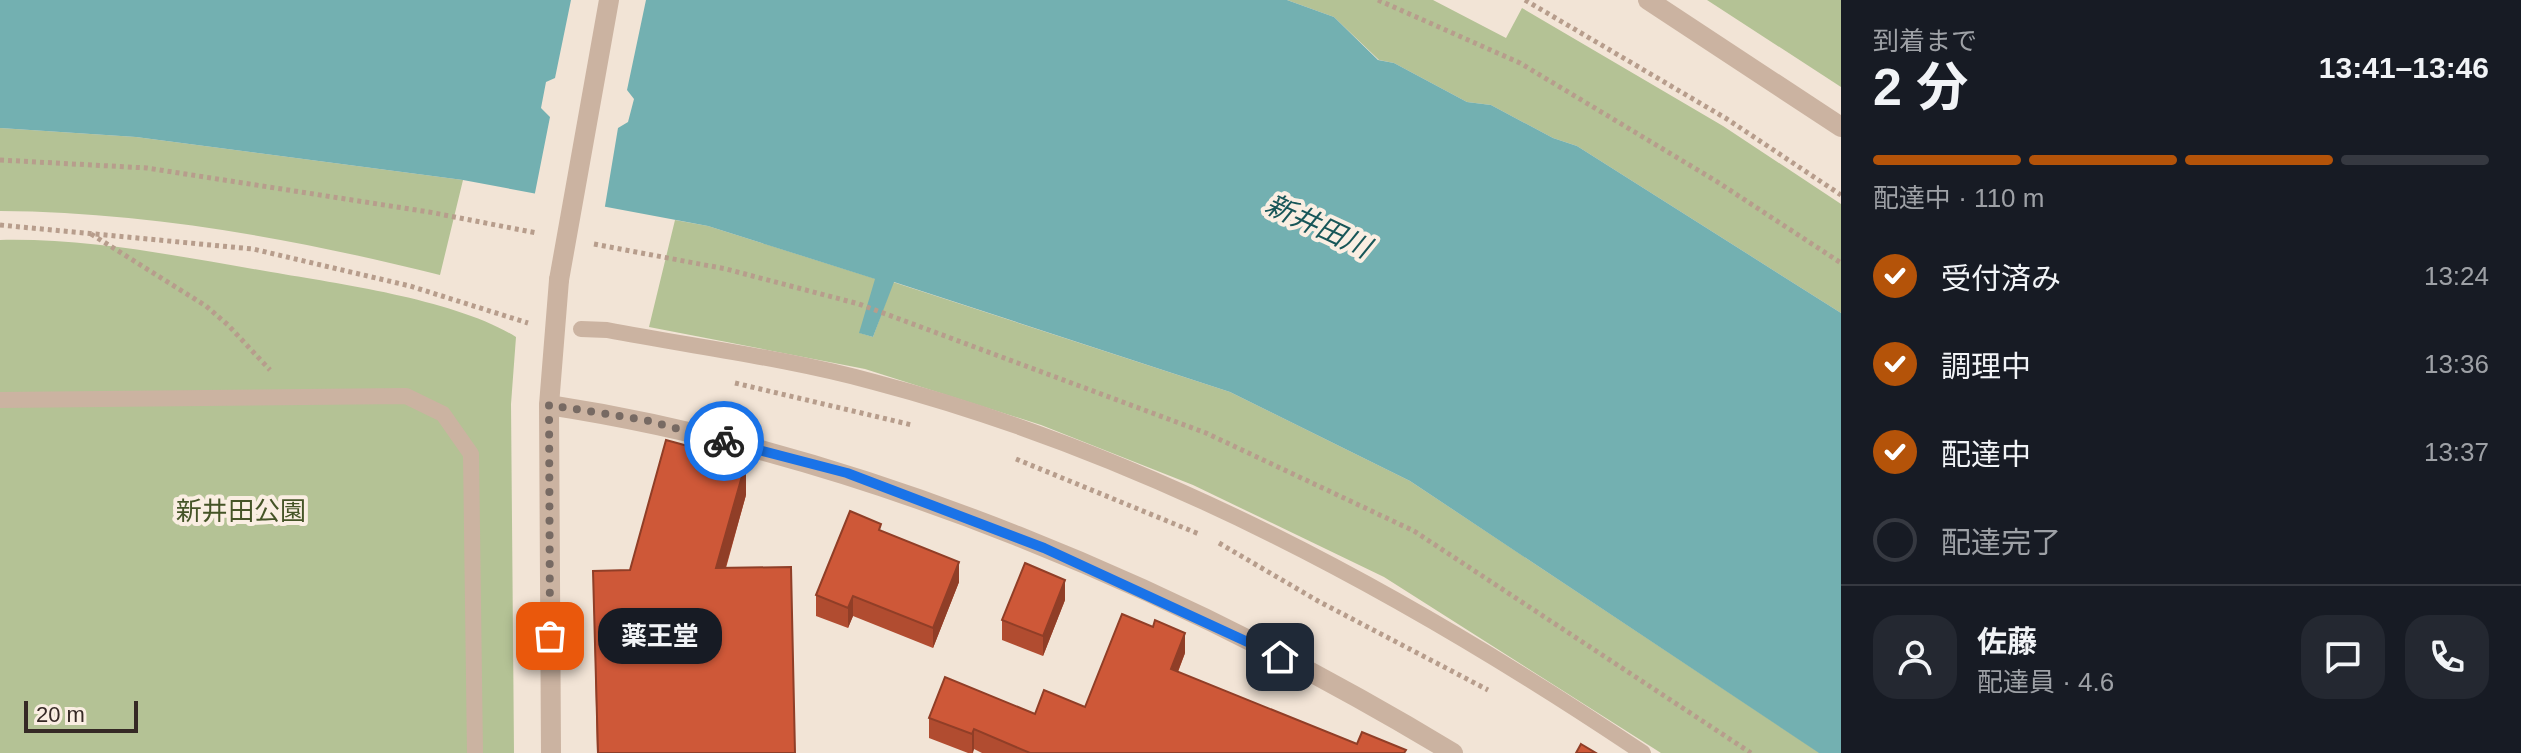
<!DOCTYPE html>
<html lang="ja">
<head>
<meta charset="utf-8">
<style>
  :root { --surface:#171b24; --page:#242831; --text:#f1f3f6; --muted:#9ea1a6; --line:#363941; --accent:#b45309 }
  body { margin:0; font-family:Arial,"Noto Sans JP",sans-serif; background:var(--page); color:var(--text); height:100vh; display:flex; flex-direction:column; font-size:30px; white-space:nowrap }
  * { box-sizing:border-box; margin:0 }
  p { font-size:26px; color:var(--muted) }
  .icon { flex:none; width:44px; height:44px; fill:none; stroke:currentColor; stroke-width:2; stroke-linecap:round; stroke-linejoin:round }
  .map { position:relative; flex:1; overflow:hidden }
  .drawer { display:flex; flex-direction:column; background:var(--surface); width:680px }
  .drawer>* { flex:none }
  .scale { position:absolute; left:24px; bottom:20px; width:114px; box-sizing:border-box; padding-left:8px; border:4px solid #352925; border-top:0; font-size:22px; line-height:28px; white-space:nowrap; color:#352925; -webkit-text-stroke:6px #faeee2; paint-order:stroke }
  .pin { position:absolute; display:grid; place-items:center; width:68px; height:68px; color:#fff; margin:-34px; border-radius:16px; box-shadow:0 4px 12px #0006 }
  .courier { position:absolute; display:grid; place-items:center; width:80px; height:80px; margin:-40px; border:6px solid #1a73e8; border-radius:50%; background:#fff; color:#222; box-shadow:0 2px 10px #0007 }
  .bubble { position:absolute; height:56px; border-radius:24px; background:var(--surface); box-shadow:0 2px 6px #0004; font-size:26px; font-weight:700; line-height:56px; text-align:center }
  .overview em { font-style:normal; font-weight:700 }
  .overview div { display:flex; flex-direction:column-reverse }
  .overview { display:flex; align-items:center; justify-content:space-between; height:136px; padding:0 32px }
  h1 { font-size:52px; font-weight:700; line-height:60px }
  .bar { display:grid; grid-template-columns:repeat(4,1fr); gap:12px 8px; align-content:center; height:96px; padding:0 32px }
  .bar i { height:10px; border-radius:6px; background:var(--line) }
  .bar .on { background:var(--accent) }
  .bar p { grid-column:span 4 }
  .line { display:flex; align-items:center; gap:20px; padding:0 32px; border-top:2px solid var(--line) }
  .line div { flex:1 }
  .round { display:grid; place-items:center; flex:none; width:84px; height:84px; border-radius:24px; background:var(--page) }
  ol { padding:0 32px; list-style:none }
  li { display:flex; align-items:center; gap:24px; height:88px }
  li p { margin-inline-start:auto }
  li .icon { padding:8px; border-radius:50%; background:var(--accent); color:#fff; stroke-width:4 }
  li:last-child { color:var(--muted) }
  li i { width:44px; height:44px; border:4px solid var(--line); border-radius:50% }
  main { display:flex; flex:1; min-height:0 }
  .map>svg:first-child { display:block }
  .green { fill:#b4c295 }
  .water { fill:#73b0b1 }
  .pier { fill:#f2e4d6 }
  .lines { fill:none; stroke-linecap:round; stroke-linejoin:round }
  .path { stroke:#b79d8c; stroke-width:5; stroke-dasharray:4 4; stroke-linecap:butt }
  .service { stroke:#cbb3a1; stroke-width:16 }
  .minor { stroke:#cbb3a1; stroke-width:20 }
  .tertiary { stroke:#cbb3a1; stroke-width:20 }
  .tertiary-bridge { stroke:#cbb3a1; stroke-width:20 }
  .wall { fill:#b14c30 }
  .shaded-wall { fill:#903e27 }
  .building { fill:#ce5838; stroke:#903e27; stroke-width:2 }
  .done { stroke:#776a63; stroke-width:8; stroke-dasharray:0 14.4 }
  .route { stroke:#1a73e8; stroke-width:10 }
  .labels { text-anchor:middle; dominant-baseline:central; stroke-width:8; stroke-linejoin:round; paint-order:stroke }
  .park-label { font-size:26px; fill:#455427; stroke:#faeee2 }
  .water-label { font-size:28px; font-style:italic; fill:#185658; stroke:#faeee2 }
</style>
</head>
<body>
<main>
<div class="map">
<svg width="1841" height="753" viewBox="0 0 1841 753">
  <rect width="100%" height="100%" fill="#f2e4d6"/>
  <g class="green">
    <polygon points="1287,0 1433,0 1506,38 1522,8 1723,126 1841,204 1841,313 1577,146 1553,138 1491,105 1467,102 1394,63 1379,60 1334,17"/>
    <polygon points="1707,0 1841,0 1841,87"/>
    <path d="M0,128L136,137L463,180L440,275C296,239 149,212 0,211Z"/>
    <polygon points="675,220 708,226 876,279 860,333 873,337 893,282 1230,392 1410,481 1820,753 1661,753 1384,577 1193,485 1041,425 865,369 649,327"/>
    <path d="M0,240C91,238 182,257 271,272C341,284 457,300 516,337L511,404L514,753H0Z"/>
  </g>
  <polygon class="water" points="0,0 1287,0 1334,17 1378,60 1394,63 1467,102 1491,105 1553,138 1577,146 1841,313 1841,753 1819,753 1410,481 1230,392 894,282 873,337 859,333 875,279 708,226 463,180 136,137 0,128"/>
  <polygon class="pier" points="571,0 646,0 627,90 634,99 628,122 618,128 604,212 534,198 550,117 541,108 546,82 555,78"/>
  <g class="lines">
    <g class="path">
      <polyline points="1378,0 1520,63 1716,181 1841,263"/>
      <polyline points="1525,0 1727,119 1841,195"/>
      <polyline points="0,160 147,168 429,212 537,233"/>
      <polyline points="0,225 253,249 410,286 528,323"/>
      <polyline points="91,234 206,306 228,325 270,370"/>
      <polyline points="594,244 726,269 859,304 1206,433 1414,531 1751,753"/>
      <polyline points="735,383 912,425"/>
      <polyline points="1016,459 1199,534"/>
      <polyline points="1219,543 1318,601 1488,690"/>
    </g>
    <g class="service">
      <path d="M581,329L607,330C695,347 787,358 874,382C1151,455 1406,594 1643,753"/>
      <polyline points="0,400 406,396 443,414 471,454 475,753"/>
    </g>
    <path class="minor" d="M549,405C862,453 1183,590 1453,753"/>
    <g class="tertiary">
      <polyline points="1648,0 1841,127"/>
      <polyline points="551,753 549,405 559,280"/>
    </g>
    <polyline class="tertiary-bridge" points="559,280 609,0"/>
  </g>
  <g class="wall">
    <polygon points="746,495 726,568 795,753 597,753 593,571 630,570"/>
    <polygon points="881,531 959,582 933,648 853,616 848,628 816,616 816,595"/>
    <polygon points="1065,600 1043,656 1002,640 1002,620"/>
    <polygon points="1185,653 1178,672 1357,744 1406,753 982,753 974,749 973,753 968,753 929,738 929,718 1035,714 1085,707"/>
  </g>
  <g class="shaded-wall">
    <polygon points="746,462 746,495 716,601 716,568"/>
    <polygon points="959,562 959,582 933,648 933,628"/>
    <polygon points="1065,580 1065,600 1043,656 1043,636"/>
    <polygon points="853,596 853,616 848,628 848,608"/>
    <polygon points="1185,633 1185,653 1171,689 1171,669"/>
    <polygon points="974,729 974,749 972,753 972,734"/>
  </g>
  <g class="building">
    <polygon points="666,440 746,462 716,568 791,567 795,753 598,753 593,571 630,570"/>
    <polygon points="850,511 881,524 879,530 959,562 933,628 853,596 848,608 816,595"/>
    <polygon points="1025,563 1065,580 1043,636 1002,620"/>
    <polygon points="1122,614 1153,627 1155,620 1185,633 1171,669 1357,744 1362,732 1406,750 1404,753 1030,753 974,729 972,734 929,718 945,677 1035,714 1044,690 1085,707"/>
    <polygon points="1581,744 1596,753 1576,753"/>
  </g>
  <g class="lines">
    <polyline class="done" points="550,636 549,405 645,420 724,441"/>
    <polyline class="route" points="724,441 847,473 1044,548 1280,657"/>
  </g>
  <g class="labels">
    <g class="park-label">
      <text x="241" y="511">新井田公園</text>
    </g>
    <g class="water-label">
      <text transform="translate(1318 226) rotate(25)">新井田川</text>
    </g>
  </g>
</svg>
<div class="scale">20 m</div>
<div class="pin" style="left:550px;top:636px;background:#ea580c"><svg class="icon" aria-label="bag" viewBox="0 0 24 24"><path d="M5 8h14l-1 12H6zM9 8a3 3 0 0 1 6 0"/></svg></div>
<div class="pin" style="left:1280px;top:657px;background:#1f2937"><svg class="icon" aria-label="home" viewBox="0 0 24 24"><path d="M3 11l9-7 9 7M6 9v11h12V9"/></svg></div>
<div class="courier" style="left:724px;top:441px"><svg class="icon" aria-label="bike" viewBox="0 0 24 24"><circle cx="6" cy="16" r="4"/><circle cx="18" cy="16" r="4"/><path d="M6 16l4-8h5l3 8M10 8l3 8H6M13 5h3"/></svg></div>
<div class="bubble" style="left:598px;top:608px;width:124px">薬王堂</div>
</div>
<section class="drawer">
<div class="overview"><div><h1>2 分</h1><p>到着まで</p></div><em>13:41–13:46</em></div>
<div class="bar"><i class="on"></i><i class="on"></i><i class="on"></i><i></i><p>配達中 · 110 m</p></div>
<ol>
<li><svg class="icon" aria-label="check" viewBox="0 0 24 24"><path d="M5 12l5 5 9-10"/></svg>受付済み<p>13:24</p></li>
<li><svg class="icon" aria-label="check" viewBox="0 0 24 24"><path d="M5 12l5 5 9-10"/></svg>調理中<p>13:36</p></li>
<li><svg class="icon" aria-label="check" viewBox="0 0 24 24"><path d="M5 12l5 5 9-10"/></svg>配達中<p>13:37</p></li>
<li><i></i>配達完了</li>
</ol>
<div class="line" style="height:144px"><a class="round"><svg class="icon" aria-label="person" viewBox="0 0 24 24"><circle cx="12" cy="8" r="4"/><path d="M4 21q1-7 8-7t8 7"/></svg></a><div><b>佐藤</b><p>配達員 · 4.6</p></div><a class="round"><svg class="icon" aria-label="chat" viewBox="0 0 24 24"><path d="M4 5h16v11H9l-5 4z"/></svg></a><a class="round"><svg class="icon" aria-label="phone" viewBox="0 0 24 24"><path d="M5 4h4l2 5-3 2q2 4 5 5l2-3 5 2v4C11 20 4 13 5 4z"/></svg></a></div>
</section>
</main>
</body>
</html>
